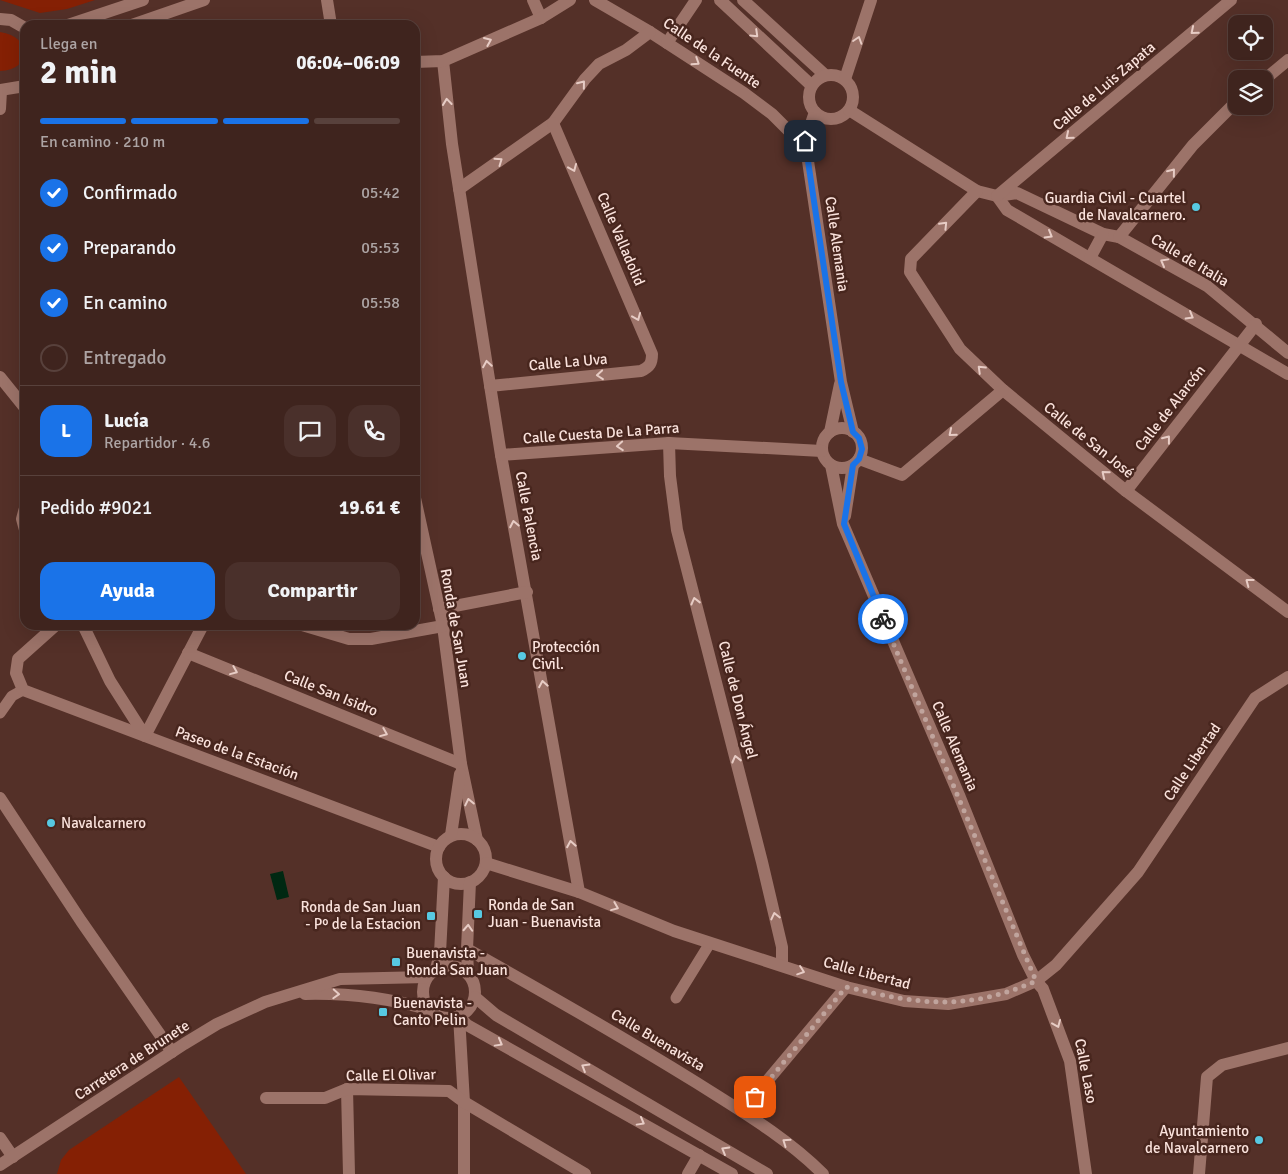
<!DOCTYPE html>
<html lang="es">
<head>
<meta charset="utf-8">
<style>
  :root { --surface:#3f241e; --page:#4a302b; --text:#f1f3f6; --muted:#ada4a4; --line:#58413c; --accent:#1a73e8 }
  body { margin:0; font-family:Signika,sans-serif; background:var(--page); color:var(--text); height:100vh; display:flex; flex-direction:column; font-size:19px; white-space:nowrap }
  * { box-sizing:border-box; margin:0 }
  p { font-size:16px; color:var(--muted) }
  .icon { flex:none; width:28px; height:28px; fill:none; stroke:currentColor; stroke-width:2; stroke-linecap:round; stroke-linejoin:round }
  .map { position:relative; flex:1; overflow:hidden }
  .side { position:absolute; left:20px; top:20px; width:400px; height:610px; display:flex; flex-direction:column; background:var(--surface); border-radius:15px; box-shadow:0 5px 20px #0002,0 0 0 1px var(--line) }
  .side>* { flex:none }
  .fabs { position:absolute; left:1228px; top:15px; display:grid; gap:10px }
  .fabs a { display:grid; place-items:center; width:45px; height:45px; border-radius:10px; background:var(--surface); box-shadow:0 5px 20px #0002,0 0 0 1px var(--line); font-size:25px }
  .pin { position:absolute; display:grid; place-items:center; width:42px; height:42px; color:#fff; margin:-21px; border-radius:10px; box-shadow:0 2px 8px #0006 }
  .courier { position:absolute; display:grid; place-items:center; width:50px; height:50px; margin:-25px; border:4px solid #1a73e8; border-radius:50%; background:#fff; color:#222; box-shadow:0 1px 6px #0007 }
  .overview em { font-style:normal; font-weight:700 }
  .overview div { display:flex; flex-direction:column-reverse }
  .overview { display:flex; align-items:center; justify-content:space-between; height:85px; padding:0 20px }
  h1 { font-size:32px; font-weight:700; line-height:38px }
  .bar { display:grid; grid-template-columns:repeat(4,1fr); gap:8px 5px; align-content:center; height:60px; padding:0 20px }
  .bar i { height:6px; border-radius:4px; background:var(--line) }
  .bar .on { background:var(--accent) }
  .bar p { grid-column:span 4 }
  .line { display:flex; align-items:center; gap:12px; padding:0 20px; border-top:1px solid var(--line) }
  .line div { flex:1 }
  .round { display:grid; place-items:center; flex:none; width:52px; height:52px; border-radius:15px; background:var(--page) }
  ol { padding:0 20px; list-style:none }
  li { display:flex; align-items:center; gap:15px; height:55px }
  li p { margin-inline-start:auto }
  li .icon { padding:5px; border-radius:50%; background:var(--accent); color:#fff; stroke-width:4 }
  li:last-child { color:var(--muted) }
  li i { width:28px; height:28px; border:2px solid var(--line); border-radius:50% }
  .primary-button { display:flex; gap:10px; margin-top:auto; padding:10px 20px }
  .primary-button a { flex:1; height:58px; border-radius:15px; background:var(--accent); color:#fff; font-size:20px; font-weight:700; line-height:58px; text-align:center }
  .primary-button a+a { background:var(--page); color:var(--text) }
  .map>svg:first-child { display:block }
  .green { fill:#852004 }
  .water { fill:#002812 }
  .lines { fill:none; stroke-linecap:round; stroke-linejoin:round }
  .pedestrian { stroke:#9c7369; stroke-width:11 }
  .minor { stroke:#9c7369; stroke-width:12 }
  .tertiary { stroke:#9c7369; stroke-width:12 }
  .oneway { stroke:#e7ccc5 }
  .done { stroke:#c0a49d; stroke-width:5; stroke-dasharray:0 9 }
  .route { stroke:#1a73e8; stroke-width:6 }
  .poi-dot { fill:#57c9e2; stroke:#48261e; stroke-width:2 }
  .labels { text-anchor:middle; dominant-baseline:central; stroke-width:5; stroke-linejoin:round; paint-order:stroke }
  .street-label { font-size:15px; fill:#fae2dc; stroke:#48261e }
  .poi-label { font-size:15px; fill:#fae2dc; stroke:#48261e; text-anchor:start }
</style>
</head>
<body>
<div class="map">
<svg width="1288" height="1174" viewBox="0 0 1288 1174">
  <rect width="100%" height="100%" fill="#543028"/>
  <g class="green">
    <polygon points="0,0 95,0 67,9 40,13"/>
    <path d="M0,32C33,37 32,70 0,71Z"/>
    <polygon points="179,1077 246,1174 57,1174 61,1160 69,1150"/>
  </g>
  <polygon class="water" points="283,871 289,897 277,900 270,874"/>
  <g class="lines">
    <g class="pedestrian">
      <polyline points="0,713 12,696 23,690"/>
      <polyline points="676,998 710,943"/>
    </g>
    <g class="minor">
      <polyline points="327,0 331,25"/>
      <polyline points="533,0 541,18"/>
      <polyline points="595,0 650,32 744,93 772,114 792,134 805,141"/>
      <polyline points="720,0 811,85"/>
      <polyline points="743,0 825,75"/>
      <polyline points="0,19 11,20 25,28"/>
      <polyline points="68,25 143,0"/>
      <polyline points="132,25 204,0"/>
      <polyline points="667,43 696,0"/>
      <polyline points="443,61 452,144 501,455 579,892"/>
      <polyline points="415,62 443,61 541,18 570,0"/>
      <circle cx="831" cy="97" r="22"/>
      <polyline points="845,79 871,0"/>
      <polyline points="1264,80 1288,60"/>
      <polyline points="0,90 25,86"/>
      <polyline points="0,109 1,91"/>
      <polyline points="849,110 977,191 997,196 1017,193 1103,234 1119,237 1207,286 1288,353"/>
      <polyline points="815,112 805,141 841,382 853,432"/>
      <polyline points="459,189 553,123 585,79 599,64 626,50 650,32"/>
      <polyline points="977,191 911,259 910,272 960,349 1003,390 1126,491 1288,612"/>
      <polyline points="997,196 1007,210 1288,374"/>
      <polyline points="997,196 1231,0"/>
      <polyline points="1119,237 1193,145 1236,102"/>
      <polyline points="1090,258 1103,234"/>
      <polyline points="0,377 25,408"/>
      <path d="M490,386L641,371C650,367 652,363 652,354L553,123"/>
      <circle cx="842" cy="448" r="20"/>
      <polyline points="830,432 840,384"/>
      <polyline points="669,443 670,476 677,530 762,862 782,947 782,964"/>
      <polyline points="501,455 669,443 822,451"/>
      <polyline points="859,459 902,475 1003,390"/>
      <polyline points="831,465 843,524 959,795 1023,955 1036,981 1043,989 1070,1061 1086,1174"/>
      <polyline points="1126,491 1256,324"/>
      <polyline points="415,498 443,626 461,764 477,840"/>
      <polyline points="25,508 22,519 25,530"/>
      <polyline points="845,516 853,465"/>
      <polyline points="439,609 527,592"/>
      <polyline points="56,625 18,659 16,673 23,690 439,847"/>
      <polyline points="83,625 110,681 145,736 203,625"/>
      <polyline points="302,625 349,639 371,639 443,626"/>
      <polyline points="188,653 461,764"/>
      <polyline points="0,798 81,921 172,1052"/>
      <circle cx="461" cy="859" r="25"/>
      <polyline points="451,835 460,774"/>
      <polyline points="486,863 579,892 674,931 846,987 904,1001 948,1004 1006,994 1036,981 1056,965 1138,872 1255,698 1288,677"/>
      <path d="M467,949C544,992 621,1036 697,1083C741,1111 786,1137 823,1174"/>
      <polyline points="436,969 440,953 444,877"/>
      <polyline points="468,974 467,949 470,882"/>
      <polyline points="459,1016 464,1102 464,1174"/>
      <polyline points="347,1089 349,1174"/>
      <polyline points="266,1098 325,1098 347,1089 449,1091 464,1102 585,1174"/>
      <polyline points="742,1111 846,987"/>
      <polyline points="0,1138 13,1157"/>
      <polyline points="688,1174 699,1155"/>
      <polyline points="1199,1174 1207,1077 1222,1065 1288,1048"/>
    </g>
    <g class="tertiary">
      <circle cx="449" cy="992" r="26"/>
      <path d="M305,994C347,993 389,998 430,1010"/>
      <polyline points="475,997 496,1015 767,1174"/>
      <polyline points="459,1016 467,1025 732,1174"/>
      <polyline points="0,1165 184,1044 217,1024 265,1002 340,979 427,977"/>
    </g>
  </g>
  <defs><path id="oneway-chevron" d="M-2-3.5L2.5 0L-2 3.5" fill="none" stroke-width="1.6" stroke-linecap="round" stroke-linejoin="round" transform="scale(1.25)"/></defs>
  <g class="oneway">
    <use href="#oneway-chevron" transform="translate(1194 31) rotate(140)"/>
    <use href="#oneway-chevron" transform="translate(755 34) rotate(44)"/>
    <use href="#oneway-chevron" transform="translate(858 40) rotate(-72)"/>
    <use href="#oneway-chevron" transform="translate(488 41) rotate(-23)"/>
    <use href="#oneway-chevron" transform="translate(696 62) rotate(33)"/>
    <use href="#oneway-chevron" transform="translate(582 84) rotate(-51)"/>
    <use href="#oneway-chevron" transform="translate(447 102) rotate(-96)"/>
    <use href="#oneway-chevron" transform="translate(1069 136) rotate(140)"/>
    <use href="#oneway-chevron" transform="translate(499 161) rotate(-35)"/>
    <use href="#oneway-chevron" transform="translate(573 168) rotate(67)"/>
    <use href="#oneway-chevron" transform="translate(1172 172) rotate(-51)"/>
    <use href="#oneway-chevron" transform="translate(944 225) rotate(-46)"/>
    <use href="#oneway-chevron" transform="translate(1049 235) rotate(30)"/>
    <use href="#oneway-chevron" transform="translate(1164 262) rotate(-151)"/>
    <use href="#oneway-chevron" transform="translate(1190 316) rotate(30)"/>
    <use href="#oneway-chevron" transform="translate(637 317) rotate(67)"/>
    <use href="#oneway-chevron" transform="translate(487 364) rotate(-99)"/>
    <use href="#oneway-chevron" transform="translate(981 369) rotate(-136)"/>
    <use href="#oneway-chevron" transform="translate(600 375) rotate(175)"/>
    <use href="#oneway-chevron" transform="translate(952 433) rotate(140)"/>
    <use href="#oneway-chevron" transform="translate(1167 439) rotate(-52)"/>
    <use href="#oneway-chevron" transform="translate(620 446) rotate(176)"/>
    <use href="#oneway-chevron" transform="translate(1105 474) rotate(-141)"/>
    <use href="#oneway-chevron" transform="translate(514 524) rotate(-101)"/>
    <use href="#oneway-chevron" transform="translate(1249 582) rotate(-143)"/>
    <use href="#oneway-chevron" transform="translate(695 601) rotate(-104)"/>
    <use href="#oneway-chevron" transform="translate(234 671) rotate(22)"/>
    <use href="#oneway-chevron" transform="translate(543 684) rotate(-100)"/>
    <use href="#oneway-chevron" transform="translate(384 733) rotate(22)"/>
    <use href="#oneway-chevron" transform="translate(736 759) rotate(-104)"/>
    <use href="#oneway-chevron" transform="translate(469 802) rotate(-102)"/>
    <use href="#oneway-chevron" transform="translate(571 844) rotate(-100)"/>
    <use href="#oneway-chevron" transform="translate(615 907) rotate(22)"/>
    <use href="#oneway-chevron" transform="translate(775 916) rotate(-103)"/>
    <use href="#oneway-chevron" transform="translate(468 928) rotate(-87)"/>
    <use href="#oneway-chevron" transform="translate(801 971) rotate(19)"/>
    <use href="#oneway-chevron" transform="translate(336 994) rotate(3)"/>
    <use href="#oneway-chevron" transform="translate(1057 1024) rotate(67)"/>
    <use href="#oneway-chevron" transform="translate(499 1043) rotate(29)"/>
    <use href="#oneway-chevron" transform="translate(585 1067) rotate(-149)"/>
    <use href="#oneway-chevron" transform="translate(641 1122) rotate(29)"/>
    <use href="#oneway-chevron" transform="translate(786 1142) rotate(-145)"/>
    <use href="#oneway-chevron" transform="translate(725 1150) rotate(-150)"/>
  </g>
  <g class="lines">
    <path class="done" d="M755,1097L846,987C919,1004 965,1012 1036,981L883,619"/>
    <polyline class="route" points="805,141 841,382 853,432 859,438 862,449 859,459 853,465 844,524 883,619"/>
  </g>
  <g class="poi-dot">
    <circle cx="1196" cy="207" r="5"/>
    <circle cx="522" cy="656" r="5"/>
    <circle cx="51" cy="823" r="5"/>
    <rect x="473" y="909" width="10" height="10" rx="2.5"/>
    <rect x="426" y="911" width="10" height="10" rx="2.5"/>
    <rect x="391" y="957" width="10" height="10" rx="2.5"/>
    <rect x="378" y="1007" width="10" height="10" rx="2.5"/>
    <circle cx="1259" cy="1140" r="5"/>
  </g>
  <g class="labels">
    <g class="street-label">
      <text transform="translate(712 53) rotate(34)">Calle de la Fuente</text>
      <text transform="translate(1104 86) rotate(-40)">Calle de Luis Zapata</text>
      <text transform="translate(621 239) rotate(67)">Calle Valladolid</text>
      <text transform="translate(837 244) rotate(82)">Calle Alemania</text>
      <text transform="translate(1190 260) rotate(31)">Calle de Italia</text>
      <text transform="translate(568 362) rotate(-5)">Calle La Uva</text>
      <text transform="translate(1170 408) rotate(-52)">Calle de Alarcón</text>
      <text transform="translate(601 433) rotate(-4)">Calle Cuesta De La Parra</text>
      <text transform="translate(1089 440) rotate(39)">Calle de San José</text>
      <text transform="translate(529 516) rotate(79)">Calle Palencia</text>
      <text transform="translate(456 628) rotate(80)">Ronda de San Juan</text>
      <text transform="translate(331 693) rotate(22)">Calle San Isidro</text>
      <text transform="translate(738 700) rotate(76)">Calle de Don Ángel</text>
      <text transform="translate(955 746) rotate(67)">Calle Alemania</text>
      <text transform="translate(237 753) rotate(20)">Paseo de la Estación</text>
      <text transform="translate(1192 762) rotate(-56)">Calle Libertad</text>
      <text transform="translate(867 973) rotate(15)">Calle Libertad</text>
      <text transform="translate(658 1040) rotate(31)">Calle Buenavista</text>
      <text transform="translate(132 1060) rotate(-33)">Carretera de Brunete</text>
      <text transform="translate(1086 1071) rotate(79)">Calle Laso</text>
      <text transform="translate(391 1075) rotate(-1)">Calle El Olivar</text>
    </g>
    <g class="poi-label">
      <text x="1186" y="198" text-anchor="end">Guardia Civil - Cuartel<tspan x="1186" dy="17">de Navalcarnero.</tspan></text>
      <text x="532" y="647">Protección<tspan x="532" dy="17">Civil.</tspan></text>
      <text x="61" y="823">Navalcarnero</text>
      <text x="488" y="905">Ronda de San<tspan x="488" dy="17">Juan - Buenavista</tspan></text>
      <text x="421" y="907" text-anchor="end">Ronda de San Juan<tspan x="421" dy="17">- Pº de la Estacion</tspan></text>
      <text x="406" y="953">Buenavista -<tspan x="406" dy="17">Ronda San Juan</tspan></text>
      <text x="393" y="1003">Buenavista -<tspan x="393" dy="17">Canto Pelin</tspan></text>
      <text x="1249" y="1131" text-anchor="end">Ayuntamiento<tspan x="1249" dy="17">de Navalcarnero</tspan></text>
    </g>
  </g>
</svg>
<div class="fabs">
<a><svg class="icon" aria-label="locate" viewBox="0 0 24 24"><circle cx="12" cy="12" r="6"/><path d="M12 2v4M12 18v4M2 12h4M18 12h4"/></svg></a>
<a><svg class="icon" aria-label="layers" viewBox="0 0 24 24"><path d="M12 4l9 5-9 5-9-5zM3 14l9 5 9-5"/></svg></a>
</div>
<div class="pin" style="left:755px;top:1097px;background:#ea580c"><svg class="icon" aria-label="bag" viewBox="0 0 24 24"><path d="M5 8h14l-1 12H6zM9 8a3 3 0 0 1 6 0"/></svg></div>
<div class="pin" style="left:805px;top:141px;background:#1f2937"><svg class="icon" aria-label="home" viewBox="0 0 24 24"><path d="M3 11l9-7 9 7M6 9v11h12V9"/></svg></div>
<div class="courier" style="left:883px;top:619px"><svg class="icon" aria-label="bike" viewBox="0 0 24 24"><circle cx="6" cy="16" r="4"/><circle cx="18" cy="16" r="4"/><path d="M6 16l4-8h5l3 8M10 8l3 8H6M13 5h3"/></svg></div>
<section class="side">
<div class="overview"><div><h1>2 min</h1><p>Llega en</p></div><em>06:04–06:09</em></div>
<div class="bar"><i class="on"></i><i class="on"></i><i class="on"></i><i></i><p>En camino · 210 m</p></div>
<ol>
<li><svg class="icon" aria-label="check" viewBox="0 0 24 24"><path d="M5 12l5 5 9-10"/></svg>Confirmado<p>05:42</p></li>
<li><svg class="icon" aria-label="check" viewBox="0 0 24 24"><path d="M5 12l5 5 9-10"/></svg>Preparando<p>05:53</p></li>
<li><svg class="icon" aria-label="check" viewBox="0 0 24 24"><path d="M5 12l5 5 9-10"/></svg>En camino<p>05:58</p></li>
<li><i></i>Entregado</li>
</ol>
<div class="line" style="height:90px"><b class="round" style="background:var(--accent);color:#fff">L</b><div><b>Lucía</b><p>Repartidor · 4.6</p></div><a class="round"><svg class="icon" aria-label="chat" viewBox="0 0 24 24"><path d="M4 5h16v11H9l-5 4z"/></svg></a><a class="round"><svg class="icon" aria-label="phone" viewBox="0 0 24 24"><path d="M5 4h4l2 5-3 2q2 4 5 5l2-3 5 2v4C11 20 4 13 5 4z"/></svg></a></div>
<div class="line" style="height:65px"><div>Pedido #9021</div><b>19.61 €</b></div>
<div class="primary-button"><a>Ayuda</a><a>Compartir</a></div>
</section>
</div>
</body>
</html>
